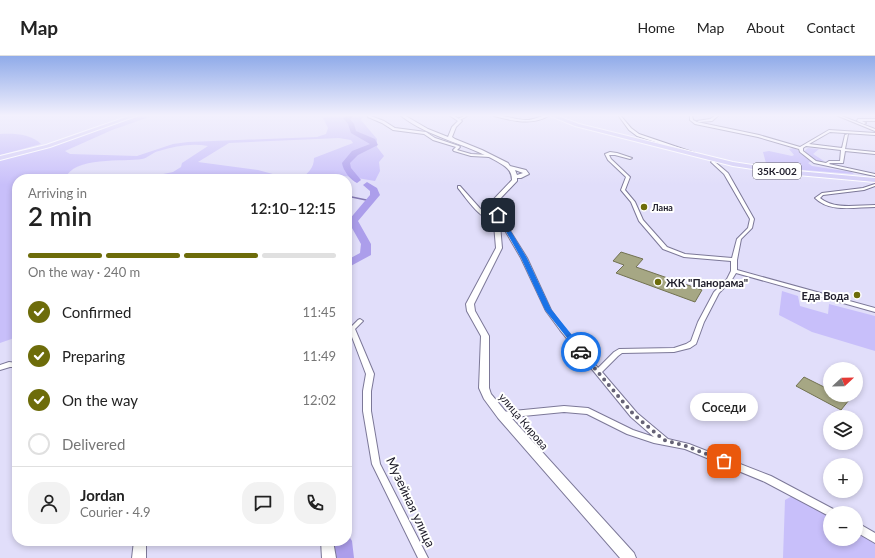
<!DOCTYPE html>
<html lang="en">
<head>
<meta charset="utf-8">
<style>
  :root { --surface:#fff; --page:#f2f2f2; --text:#222; --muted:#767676; --line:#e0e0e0; --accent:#6d6c0a }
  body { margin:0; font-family:Lato,sans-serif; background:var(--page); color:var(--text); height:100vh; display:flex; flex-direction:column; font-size:15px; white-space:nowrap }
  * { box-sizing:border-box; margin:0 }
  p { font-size:13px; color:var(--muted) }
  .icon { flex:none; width:22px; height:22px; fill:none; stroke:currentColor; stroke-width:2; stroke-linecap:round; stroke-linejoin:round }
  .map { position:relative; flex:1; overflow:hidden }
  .panel { position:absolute; left:12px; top:118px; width:340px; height:372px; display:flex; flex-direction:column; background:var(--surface); border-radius:16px; box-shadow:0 2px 6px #0003 }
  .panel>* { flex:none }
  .needle { width:26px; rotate:68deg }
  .fabs { position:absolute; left:823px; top:306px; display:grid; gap:8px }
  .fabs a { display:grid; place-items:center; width:40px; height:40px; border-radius:50%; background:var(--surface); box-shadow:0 2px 6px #0003; font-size:20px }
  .pin { position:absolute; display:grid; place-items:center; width:34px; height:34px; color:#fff; margin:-17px; border-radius:8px; box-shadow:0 2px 6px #0006 }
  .courier { position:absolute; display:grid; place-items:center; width:40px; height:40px; margin:-20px; border:3px solid #1a73e8; border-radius:50%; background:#fff; color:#222; box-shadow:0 1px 5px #0007 }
  .bubble { position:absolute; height:28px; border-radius:14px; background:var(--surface); box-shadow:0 2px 6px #0003; font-size:13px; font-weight:600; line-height:28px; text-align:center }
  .summary em { font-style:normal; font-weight:600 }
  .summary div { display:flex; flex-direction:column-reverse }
  .summary { display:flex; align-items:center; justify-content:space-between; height:68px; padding:0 16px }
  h1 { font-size:26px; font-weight:600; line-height:30px }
  .bar { display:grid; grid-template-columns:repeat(4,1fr); gap:6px 4px; align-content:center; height:48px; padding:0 16px }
  .bar i { height:5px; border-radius:3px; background:var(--line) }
  .bar .on { background:var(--accent) }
  .bar p { grid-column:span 4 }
  .line { display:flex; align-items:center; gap:10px; padding:0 16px; border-top:1px solid var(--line) }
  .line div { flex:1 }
  .round { display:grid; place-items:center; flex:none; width:42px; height:42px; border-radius:16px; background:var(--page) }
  ol { padding:0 16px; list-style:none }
  li { display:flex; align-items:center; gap:12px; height:44px }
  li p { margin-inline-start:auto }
  li .icon { padding:4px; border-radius:50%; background:var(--accent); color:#fff; stroke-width:4 }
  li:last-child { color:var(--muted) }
  li i { width:22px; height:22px; border:2px solid var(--line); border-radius:50% }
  header { display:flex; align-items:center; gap:24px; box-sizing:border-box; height:56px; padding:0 20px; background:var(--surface); border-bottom:1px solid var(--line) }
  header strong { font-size:19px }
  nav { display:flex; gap:22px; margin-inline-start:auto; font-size:14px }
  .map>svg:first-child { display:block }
  .green { fill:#c8bffa }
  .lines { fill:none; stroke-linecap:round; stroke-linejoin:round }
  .stream { stroke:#8378b2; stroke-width:1.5 }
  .river { fill:#ac9eeb; fill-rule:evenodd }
  .building { fill:#a6a784; stroke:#727251 }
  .street-casing { stroke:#7c7898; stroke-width:2 }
  .secondary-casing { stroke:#7c7898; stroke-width:2 }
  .highway-casing { stroke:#fff; stroke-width:2 }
  .street { fill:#fff; fill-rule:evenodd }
  .secondary { fill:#fff; fill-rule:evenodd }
  .highway { fill:#d4cef7; fill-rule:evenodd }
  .route { fill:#1a73e8 }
  .done { stroke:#656275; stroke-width:4; stroke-dasharray:0 7.2 }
  .poi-dot { fill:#6d6c0a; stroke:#fff; stroke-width:1.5 }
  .labels { text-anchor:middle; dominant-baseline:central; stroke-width:4; stroke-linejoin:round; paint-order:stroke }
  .far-poi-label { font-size:9px; font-weight:bold; fill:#22202d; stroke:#fff; text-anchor:start }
  .shield { fill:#fff; stroke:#64636c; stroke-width:1 }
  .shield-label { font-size:10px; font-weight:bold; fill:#22202d }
  .poi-label { font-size:11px; font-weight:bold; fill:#22202d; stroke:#fff; text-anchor:start }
  .street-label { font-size:11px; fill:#22202d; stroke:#fff }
  .near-street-label { font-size:13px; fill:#22202d; stroke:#fff }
</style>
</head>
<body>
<header>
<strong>Map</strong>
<nav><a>Home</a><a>Map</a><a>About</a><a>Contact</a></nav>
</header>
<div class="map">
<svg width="875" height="502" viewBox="0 0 875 502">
  <rect width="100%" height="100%" fill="#e1defa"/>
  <g class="green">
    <path d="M139,59H155L112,74L65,95L70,98L137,100L173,88L188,86L317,81L326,78L328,72L323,62L325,59H363L361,64L377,83V91L384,100L379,106L380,115L375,125L339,119L333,120L332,123H301C308,117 314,112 314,102L353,87L351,84L339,82L229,87L198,106L258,114L291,123H139L173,116L181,111L182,107L208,90C192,87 175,90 159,95C153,96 148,102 142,103C124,106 73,100 65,123H17V281L0,287V102L61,87Z"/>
    <path d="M0,78C14,77 31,78 41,88L0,99Z"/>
    <polygon points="794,92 802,97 808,92 819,93 813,98 824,105 810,106 808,107 812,110 851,116 854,118 767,111 763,96 769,95 792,100 794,99 789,93"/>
    <polygon points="782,235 798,240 800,250 828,258 829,248 875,260 875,295 812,276 779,259"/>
    <polygon points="794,439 830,460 830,483 856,483 856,474 875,485 875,502 783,502 785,444"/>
  </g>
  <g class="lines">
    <g class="stream">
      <polyline points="230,123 245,121 259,123"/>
      <polyline points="347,140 371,145"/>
    </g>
    <g class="river">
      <path d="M348,59H355L350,63L354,68L356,75L375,83L378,89L358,99L350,107L351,112L361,124L357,127C350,124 343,114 342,107L352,95L370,88L351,77L348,68L343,62Z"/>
      <polygon points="367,126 377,132 380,139 358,165 371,188 371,199 347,212 347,204 360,197 361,188 348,165 370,139 370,135 363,129"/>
      <polygon points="347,477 352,485 354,502 332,502 330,485 347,485"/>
    </g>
  </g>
  <g class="building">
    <polygon points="621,196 643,203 636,211 702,234 695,246 616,217 624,209 613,205"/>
    <polygon points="804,321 830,334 830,339 839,339 849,344 841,354 796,330"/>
  </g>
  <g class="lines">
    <defs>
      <g id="street">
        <polygon points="368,59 384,65 395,72 426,76 435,82 459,90 460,91 457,94 471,98 490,99 492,100 490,101 471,100 454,95 453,94 456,91 433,84 424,78 393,74 382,67 368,61"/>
        <polygon points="466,59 469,59 460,64 458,63"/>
        <path d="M494,59C504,59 515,64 526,64C535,64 544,58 550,59C533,70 513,65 494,60Z"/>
        <polygon points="618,59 620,59 631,72 639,78 695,97 692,98 637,80 629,74"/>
        <path d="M690,59H692L693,64L697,66L759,79L800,91L829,74L875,77V79L830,76L809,88L842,92L845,79L848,78L845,93L875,96V98L845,95L843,107H830L829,108L875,118V120L814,107L800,96L799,93L758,81L695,68L690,64ZM806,90L841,94L840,105H829L826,107L816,105L803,95V92Z"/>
        <polygon points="716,59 719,59 712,65 699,66 697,65 710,63"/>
        <polygon points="836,59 839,59 875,73 875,75"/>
        <polygon points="858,63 875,63 875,65 862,65 866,67 864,68 857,65"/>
        <polygon points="610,96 617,97 632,102 630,103 615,99 609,99 611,103 630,121 625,134 635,146 643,164 667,191 685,198 732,202 737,183 748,172 750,163 724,118 711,106 715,103 717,103 718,104 715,106 728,117 754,163 752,172 741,183 737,204 737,214 875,252 875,256 736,217 731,225 719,237 704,266 696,288 690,292 674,296 622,297 618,300 602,316 637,357 668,383 689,388 771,420 835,454 837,457 830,457 830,461 829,460 765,426 685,393 654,387 627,378 587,358 564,356 502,362 499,361 498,359 499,357 502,356 564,350 588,352 633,374 654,381 631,361 560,274 546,255 521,202 496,159 496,158 498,158 500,159 527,202 551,254 564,272 598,312 614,296 619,293 674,292 686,288 691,285 698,266 714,236 727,223 731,215 731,205 684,201 663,193 639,165 631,146 621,134 626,121 608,104 605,98"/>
        <path d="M875,128V130L864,134L823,139L820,142C835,154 857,149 875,149V151C855,151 830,157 815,142L822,137L863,132Z"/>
        <path d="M458,130H460L485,158L499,164V166C481,166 468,144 458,132Z"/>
        <polygon points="360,263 363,265 355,273 374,318 371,335 371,355 380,408 428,502 418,502 372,408 363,355 363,335 366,318 349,273 358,264"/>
        <polygon points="9,306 17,307 17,311 10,311 0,314 0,309"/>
        <polygon points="856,466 875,477 875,487 856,476"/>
      </g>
      <g id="secondary">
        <path d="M400,59H404L428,73L448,81L452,71L458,65L449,59H453L462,65L456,71L452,81L455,83L482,94L508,107L510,110L526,114L529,118L521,122H517V125L498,145L502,192L474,248L475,255L489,280V332L491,338L506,356L634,497L636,502H620L498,362L484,343L479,332L481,280L467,255L466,248L496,192L492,145L512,124C512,117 509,113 503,109C471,88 430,83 400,59ZM515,114L523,117L517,119Z"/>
        <polygon points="134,485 146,485 146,502 132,502"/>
        <polygon points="321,485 333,485 336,502 322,502"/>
      </g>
      <g id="highway">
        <polygon points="132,59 139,59 50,91 0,104 0,100 46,89"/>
        <polygon points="548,59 555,59 579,68 733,106 786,114 875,122 875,126 786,118 733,110 575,70"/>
      </g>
    </defs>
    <use href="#street" class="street-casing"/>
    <use href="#secondary" class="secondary-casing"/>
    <use href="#highway" class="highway-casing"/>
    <use href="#street" class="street"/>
    <use href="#secondary" class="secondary"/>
    <use href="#highway" class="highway"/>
  </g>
  <linearGradient id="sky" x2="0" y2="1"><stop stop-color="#90abe9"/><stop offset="0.46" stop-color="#f2f0fd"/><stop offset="1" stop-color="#f2f0fd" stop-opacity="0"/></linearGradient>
  <rect width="875" height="129" fill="url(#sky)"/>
  <polygon class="route" points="496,158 501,159 527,202 551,253 584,294 584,297 579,297 545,254 521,202"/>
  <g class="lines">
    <polyline class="done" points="581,296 634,359 664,384 686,390 724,405"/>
  </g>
  <g class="poi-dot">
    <circle cx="644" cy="151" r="4"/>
    <circle cx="658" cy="226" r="4"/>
    <circle cx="857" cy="239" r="4"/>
  </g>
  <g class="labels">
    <g class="far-poi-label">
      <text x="652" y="151">Лана</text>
    </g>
    <rect class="shield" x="753" y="107" width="48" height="16" rx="3"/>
    <g class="shield-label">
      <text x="777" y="115">35К-002</text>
    </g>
    <g class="poi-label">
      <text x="666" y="226">ЖК "Панорама"</text>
      <text x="849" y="239" text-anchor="end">Еда Вода</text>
    </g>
    <g class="street-label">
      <text transform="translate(524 365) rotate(50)">улица Кирова</text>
    </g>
    <g class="near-street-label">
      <text transform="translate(411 446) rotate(65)">Музейная улица</text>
    </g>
  </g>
</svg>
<div class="fabs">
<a><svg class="needle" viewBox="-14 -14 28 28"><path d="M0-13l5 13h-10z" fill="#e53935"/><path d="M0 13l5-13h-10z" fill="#767676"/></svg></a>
<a><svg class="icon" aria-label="layers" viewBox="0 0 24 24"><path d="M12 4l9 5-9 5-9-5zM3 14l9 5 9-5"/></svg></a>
<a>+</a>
<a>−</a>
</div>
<div class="pin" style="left:724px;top:405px;background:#ea580c"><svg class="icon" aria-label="bag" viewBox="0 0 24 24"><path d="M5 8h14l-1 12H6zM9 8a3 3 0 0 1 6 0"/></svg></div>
<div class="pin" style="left:498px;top:159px;background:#1f2937"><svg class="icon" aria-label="home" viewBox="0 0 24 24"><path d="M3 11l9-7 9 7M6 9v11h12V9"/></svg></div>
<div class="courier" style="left:581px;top:296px"><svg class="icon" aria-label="car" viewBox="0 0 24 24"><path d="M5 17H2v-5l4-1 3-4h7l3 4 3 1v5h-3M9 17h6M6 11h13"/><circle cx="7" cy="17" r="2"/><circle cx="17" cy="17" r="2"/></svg></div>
<div class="bubble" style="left:690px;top:337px;width:68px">Соседи</div>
<section class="panel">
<div class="summary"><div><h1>2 min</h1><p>Arriving in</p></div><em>12:10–12:15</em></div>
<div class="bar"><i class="on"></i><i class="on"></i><i class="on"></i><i></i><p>On the way · 240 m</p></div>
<ol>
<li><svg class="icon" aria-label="check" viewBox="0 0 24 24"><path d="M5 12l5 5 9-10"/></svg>Confirmed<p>11:45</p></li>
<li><svg class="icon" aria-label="check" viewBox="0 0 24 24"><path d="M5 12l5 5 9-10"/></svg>Preparing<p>11:49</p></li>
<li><svg class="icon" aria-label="check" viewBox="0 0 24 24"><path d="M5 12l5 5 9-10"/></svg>On the way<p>12:02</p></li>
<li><i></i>Delivered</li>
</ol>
<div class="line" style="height:72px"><a class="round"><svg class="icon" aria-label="person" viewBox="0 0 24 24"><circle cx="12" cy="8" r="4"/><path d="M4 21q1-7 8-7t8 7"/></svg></a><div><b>Jordan</b><p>Courier · 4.9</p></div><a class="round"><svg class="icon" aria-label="chat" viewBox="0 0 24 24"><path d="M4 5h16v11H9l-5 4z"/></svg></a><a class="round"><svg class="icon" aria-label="phone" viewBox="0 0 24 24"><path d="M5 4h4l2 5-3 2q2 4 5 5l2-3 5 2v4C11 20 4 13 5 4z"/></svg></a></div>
</section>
</div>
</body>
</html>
